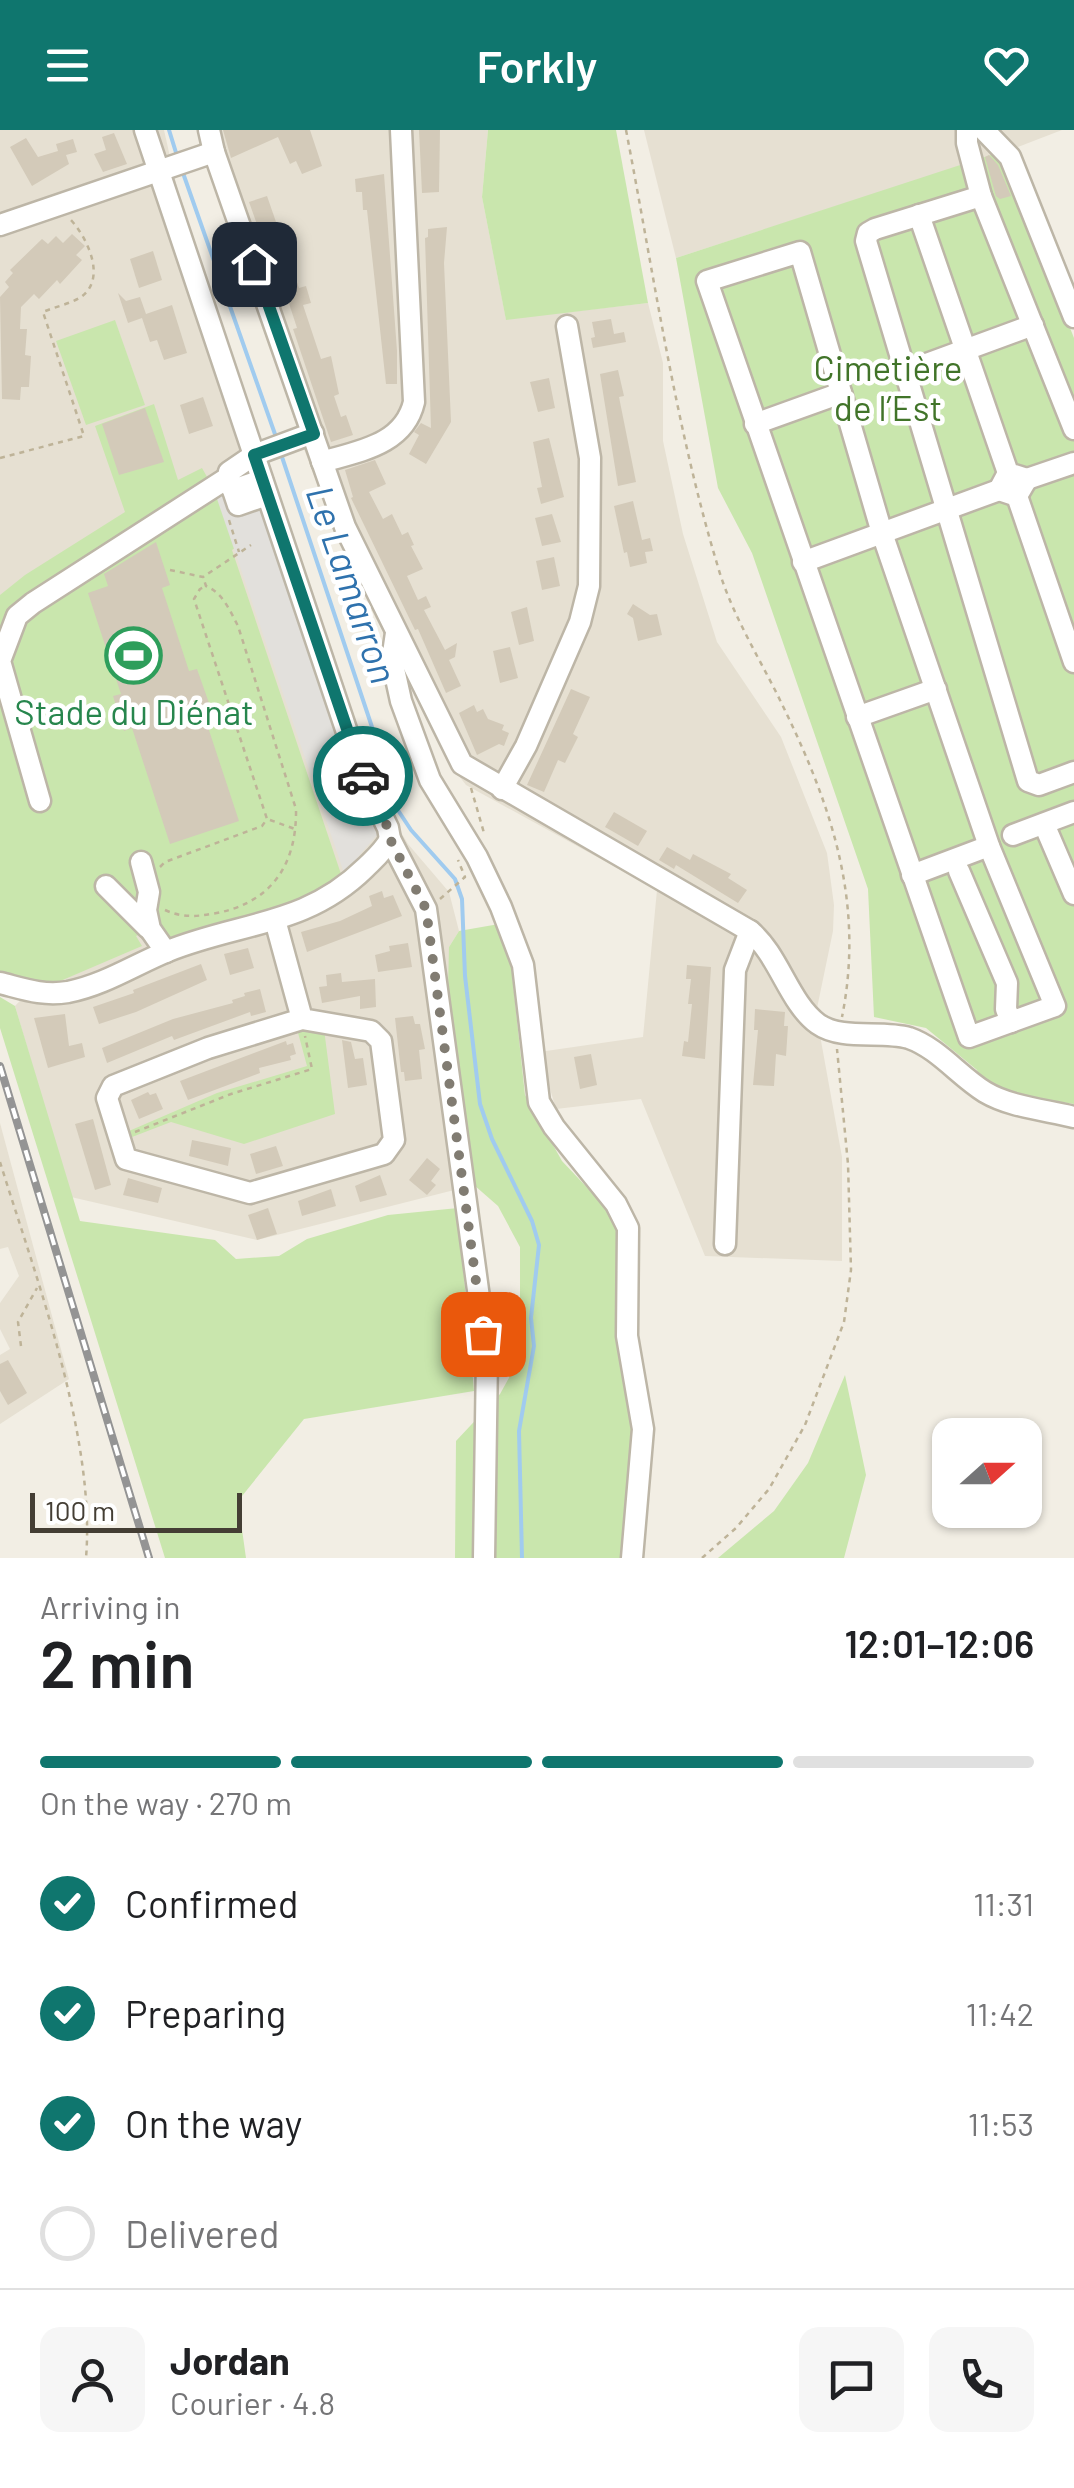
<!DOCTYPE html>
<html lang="en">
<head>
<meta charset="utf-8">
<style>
  :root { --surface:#fff; --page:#f6f6f6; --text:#202124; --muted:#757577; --line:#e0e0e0; --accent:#0f766e }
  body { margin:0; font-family:Barlow,sans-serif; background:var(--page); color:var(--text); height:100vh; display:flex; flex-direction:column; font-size:38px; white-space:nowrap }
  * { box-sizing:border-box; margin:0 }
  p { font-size:32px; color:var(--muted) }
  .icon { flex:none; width:55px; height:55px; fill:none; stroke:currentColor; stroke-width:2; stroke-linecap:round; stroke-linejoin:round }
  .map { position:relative; height:1428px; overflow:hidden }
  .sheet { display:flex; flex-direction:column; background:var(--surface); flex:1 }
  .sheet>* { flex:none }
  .needle { width:65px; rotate:69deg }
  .tools { position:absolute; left:932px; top:1288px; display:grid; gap:20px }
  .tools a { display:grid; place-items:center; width:110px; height:110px; border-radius:20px; background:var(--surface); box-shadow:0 2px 8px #0004; font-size:50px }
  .scale { position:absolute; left:30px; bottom:25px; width:212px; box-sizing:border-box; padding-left:10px; border:5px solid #443e34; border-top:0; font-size:28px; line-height:35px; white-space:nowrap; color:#443e34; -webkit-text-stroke:8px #fff; paint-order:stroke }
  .pin { position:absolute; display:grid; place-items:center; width:85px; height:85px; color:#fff; margin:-42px; border-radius:20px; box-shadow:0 5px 15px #0006 }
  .courier { position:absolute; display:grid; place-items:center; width:100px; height:100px; margin:-50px; border:8px solid #0f766e; border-radius:50%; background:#fff; color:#222; box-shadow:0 2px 12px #0007 }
  .summary em { font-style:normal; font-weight:600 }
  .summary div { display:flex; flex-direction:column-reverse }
  .summary { display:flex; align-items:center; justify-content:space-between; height:170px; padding:0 40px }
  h1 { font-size:65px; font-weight:600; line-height:75px }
  .bar { display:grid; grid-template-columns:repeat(4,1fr); gap:15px 10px; align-content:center; height:120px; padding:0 40px }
  .bar i { height:12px; border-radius:8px; background:var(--line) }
  .bar .active { background:var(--accent) }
  .bar p { grid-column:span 4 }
  .line { display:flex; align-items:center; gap:25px; padding:0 40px; border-top:2px solid var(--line) }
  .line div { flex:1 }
  .round { display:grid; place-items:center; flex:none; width:105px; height:105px; border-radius:20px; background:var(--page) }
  ol { padding:0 40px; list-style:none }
  li { display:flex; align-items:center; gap:30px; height:110px }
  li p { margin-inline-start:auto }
  li .icon { padding:10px; border-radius:50%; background:var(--accent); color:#fff; stroke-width:4 }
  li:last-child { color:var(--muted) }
  li i { width:55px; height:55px; border:5px solid var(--line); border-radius:50% }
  header { display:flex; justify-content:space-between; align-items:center; height:130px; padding:0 40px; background:var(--accent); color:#fff; font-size:45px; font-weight:600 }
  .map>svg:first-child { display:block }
  .residential { fill:#e6e0d2 }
  .green { fill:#c9e6ad }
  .parking { fill:#e2e0dc }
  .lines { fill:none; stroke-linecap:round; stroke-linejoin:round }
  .stream { stroke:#a0cbef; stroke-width:4 }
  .building { fill:#d3cab9 }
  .minor-casing { stroke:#bdb6a7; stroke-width:25 }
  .path { stroke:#beb398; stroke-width:2.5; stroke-dasharray:5 5; stroke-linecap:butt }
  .minor { stroke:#fff; stroke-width:20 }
  .rail-casing { stroke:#949494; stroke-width:8 }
  .rail { stroke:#fff; stroke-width:4; stroke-dasharray:11; stroke-linecap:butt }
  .done { stroke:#817c72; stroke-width:10; stroke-dasharray:0 18 }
  .route { stroke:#0f766e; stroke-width:12 }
  .labels { text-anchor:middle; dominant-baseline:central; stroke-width:9; stroke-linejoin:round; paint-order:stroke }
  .park-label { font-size:35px; fill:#417429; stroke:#fff }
  .leisure-label { font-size:35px; fill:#27864d; stroke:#fff }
  .water-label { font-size:38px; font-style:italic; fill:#2f72ad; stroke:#fff }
</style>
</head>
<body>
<header><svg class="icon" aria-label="menu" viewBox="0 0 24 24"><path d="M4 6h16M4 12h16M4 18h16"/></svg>Forkly<svg class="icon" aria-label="heart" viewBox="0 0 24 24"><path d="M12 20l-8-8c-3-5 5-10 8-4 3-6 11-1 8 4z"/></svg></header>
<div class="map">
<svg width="1074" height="1428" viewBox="0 0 1074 1428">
  <rect width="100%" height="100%" fill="#f2eee4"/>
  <g class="residential">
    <polygon points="0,0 164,0 179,67 368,647 408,714 449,762 459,801 449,817 474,1055 257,1110 71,1067 15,876 35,855 57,852 0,646"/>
    <polygon points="202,0 488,0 482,67 506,189 648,173 663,233 663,311 683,404 717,512 781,607 827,723 834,775 833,801 816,883 842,1027 842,1131 705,1126 641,969 556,979 539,922 643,907 657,760 466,655 459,646 373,483 331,390 302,314"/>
    <polygon points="644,0 1062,0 1013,19 676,128"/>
    <polygon points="0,993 69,1249 0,1294 0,1225 10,1219 0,1199 0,1173 19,1146 8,1117 0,1119"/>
  </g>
  <g class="green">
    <polygon points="488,0 616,0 648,173 506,190 482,67"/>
    <polygon points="1000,22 1074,208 1074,974 1009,964 980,950 977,940 926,898 874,887 868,759 752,423 718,358 676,128"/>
    <polygon points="115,190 145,275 86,295 56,211"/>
    <path d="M154,274L178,350L202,338L219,368L235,418L232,420L342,747C294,784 228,789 170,807L156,797L136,806L142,816L58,852L35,855L0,845V465L25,445L125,382L95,296Z"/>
    <polygon points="499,794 510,825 525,965 562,1031 612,1084 621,1116 616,1212 635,1298 621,1428 455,1428 456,1311 500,1264 520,1228 520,1117 498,1076 474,1055 447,901 449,817 459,801"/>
    <polygon points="0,867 15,876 80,1091 215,1110 236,1129 279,1126 307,1109 388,1085 458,1078 474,1261 304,1289 238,1371 246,1428 165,1428 0,898"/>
    <polygon points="297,899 324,899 335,984 244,1014 171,992 132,1007 129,1001 217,963 307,936"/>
    <polygon points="845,1245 866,1345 844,1428 718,1428 774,1381 808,1333"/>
  </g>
  <polygon class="parking" points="255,347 377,705 344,743 215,363"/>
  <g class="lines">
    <g class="stream">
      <polyline points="169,0 178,29"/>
      <polyline points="183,43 276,307"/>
      <polyline points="280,321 379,618 378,637 384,659 411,700 455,749 462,769 465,846 480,974 492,1009 532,1091 539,1115 531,1188 534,1216 519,1301 522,1428"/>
    </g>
  </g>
  <g class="building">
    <polygon points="223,0 310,0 322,36 302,44 296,31 290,34 278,7 231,28"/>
    <polygon points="419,0 440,0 439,62 422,63"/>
    <polygon points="114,3 127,34 103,42 94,24 106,20 102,7"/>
    <polygon points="26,8 38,27 58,21 56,14 73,9 77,22 66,25 69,34 32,56 10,17"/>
    <polygon points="989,25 998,35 1011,66 1000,69 996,66 985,27"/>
    <polygon points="384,44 397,221 397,254 386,254 367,80 363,80 362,62 356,62 355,49"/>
    <polygon points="267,66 299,158 306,156 311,173 303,175 321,229 331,226 339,264 334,266 341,287 346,285 353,305 331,312 293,199 297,198 282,152 278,153 249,72"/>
    <polygon points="447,97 444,133 451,292 426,334 409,324 419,305 414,302 421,293 431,298 425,108 428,107 428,99"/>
    <polygon points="72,104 85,116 76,125 82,130 60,154 57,150 39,169 34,164 21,177 20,199 27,199 25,225 31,226 29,257 21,257 20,270 2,269 0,167 9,157 5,152 13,143 10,140 42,109 48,114 56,106 63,113"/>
    <polygon points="153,121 162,150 139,158 130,129"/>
    <polygon points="118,163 126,171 140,167 146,184 172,175 187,223 164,230 157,210 150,212 142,188 128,193"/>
    <polygon points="611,189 614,204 624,202 626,212 593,218 591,208 595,207 592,192"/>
    <polygon points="618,240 624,266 619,267 636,352 618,356 600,244"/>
    <polygon points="549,248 555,278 538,282 530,252"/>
    <polygon points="203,267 213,296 189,304 180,275"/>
    <polygon points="145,278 164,332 119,345 102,294"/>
    <polygon points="549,308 564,367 541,374 537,358 542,357 533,312"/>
    <polygon points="375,330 386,354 369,362 383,389 392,384 402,405 408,402 414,415 411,416 423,439 407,446 418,470 426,466 431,477 424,480 445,520 457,513 455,527 449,530 461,556 446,563 418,499 415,500 351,368 353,367 345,340"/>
    <polygon points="633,371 642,410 650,408 653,421 645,422 647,433 630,437 627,422 624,423 614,376"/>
    <polygon points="552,384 561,412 542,416 535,388"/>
    <polygon points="156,412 170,455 162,458 189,541 197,539 209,573 201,576 239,691 170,714 132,598 124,601 113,566 121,564 88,463 108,456 104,444"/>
    <polygon points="554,427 560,456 542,460 536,431"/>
    <polygon points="633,474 650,485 657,484 662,505 638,511 633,488 627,484"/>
    <polygon points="527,477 534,511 519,515 511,482"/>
    <polygon points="510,517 518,548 500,553 493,521"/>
    <polygon points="571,559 590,567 573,604 578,607 565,633 558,630 544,662 527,655"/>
    <polygon points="474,575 477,582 483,579 488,589 504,595 502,600 509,603 504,616 499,614 477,625 459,583"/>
    <polygon points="614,682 647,701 638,716 605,697"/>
    <polygon points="667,717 690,730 693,724 731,744 728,748 747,760 738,773 676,735 674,739 659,730"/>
    <polygon points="382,761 384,768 393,765 402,786 307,822 301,802 340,791 372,776 369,766"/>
    <polygon points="408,813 412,837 378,842 375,825 390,821 389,816"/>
    <polygon points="248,818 254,838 230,845 224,824"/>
    <polygon points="201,834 207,850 136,882 99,894 93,877 134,863 133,860"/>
    <polygon points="687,835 711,837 705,929 682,926 684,911 688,912 692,874 688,874 691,849 686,849"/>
    <polygon points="341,843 342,852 375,849 376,877 360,879 360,866 322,873 319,857 327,856 326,845"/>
    <polygon points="260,859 266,882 251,886 250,882 174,910 172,906 107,933 102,918 173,889 233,873 232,870 245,866 244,863"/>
    <polygon points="755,879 785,882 784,896 788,896 786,926 776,924 774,956 753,955 758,900 754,900"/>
    <polygon points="65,884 69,916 82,913 85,927 48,938 34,888"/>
    <polygon points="413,886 415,894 420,894 425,919 419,920 422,949 405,951 404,942 401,942 395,888"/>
    <polygon points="342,910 351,912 355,929 363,928 367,955 348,958"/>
    <polygon points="286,911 287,915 293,913 296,924 290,926 291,930 259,938 260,943 188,970 180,951"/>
    <polygon points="591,924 597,955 580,959 574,927"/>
    <polygon points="148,962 150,965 156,963 163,979 139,989 131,970"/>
    <polygon points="93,989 111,1055 95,1060 75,994"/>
    <polygon points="192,1010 231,1018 228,1036 189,1026"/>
    <polygon points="276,1016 283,1036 256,1044 250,1024"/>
    <polygon points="427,1028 440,1039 431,1051 436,1055 427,1065 409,1050"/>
    <polygon points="380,1045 387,1065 360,1072 355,1056"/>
    <polygon points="128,1048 162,1058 158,1073 123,1065"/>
    <polygon points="331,1059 336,1076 302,1086 298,1071"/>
    <polygon points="268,1078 277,1104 257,1110 248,1085"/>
    <polygon points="8,1230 27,1263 8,1275 0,1261 0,1234"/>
  </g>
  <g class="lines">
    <defs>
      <g id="minor">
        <polyline points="145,0 360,641 388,698 390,709 426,779 487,1226 484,1428"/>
        <path d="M209,0L214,22L345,397L462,634L750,801C779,825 789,873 818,894C842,911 881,900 909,908C938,918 959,946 985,962C1010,977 1046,980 1074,987"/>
        <polyline points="967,0 967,13 981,66 1074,299"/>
        <polyline points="984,0 1010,27 1074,187"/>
        <polyline points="981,66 875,99 868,103 866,111 1028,651 1039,655 1074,642"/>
        <polyline points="919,85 1008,343 999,360 1017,366 1027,349 1008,343"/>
        <polyline points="0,95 214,22"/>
        <polygon points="800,122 882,403 989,716 1055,876 969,907 707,151"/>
        <polyline points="905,242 1033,195"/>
        <polyline points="755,294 841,263"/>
        <path d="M322,332C359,321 404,315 414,272L401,0"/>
        <polyline points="1027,349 1074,333"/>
        <polyline points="262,350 233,360 229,352 229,342 254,325 313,303"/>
        <polyline points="233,360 238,375 267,365"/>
        <polyline points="1017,366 1074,532"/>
        <polyline points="803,432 999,360"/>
        <polyline points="396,503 392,530 401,571 430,650 477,727 501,777 523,835 539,972 554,997 616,1074 628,1098 627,1206 643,1299 632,1428"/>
        <polyline points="857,587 936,559"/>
        <polyline points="502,659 526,616 580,492 589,456 590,328 567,196"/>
        <polyline points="40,671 0,531 17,486 33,473 229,347"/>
        <polyline points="1044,694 1074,764"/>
        <polyline points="1013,705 1074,682"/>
        <polyline points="141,732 149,762 146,780 150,799 166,822"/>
        <polyline points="959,741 1007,853 1006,879 1011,892"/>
        <polyline points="912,745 989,716"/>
        <polyline points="106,756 148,798"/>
        <polyline points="275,790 302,889 208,918 113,956 107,968 126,1029 250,1063 384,1024 394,1010 381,911 371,901 302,889"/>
        <path d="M0,853C24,859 42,866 68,862C104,855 134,835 168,821C240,792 306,796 365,738C374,729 384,721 390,709"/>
        <polyline points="725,1114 735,840 750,801"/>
      </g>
    </defs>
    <use href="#minor" class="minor-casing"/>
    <g class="path">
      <path d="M626,0C654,145 675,295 718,437C730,479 755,521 775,560C828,666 866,767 842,887"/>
      <path d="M0,328L84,306L43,182C54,177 70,174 81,167C108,148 86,105 69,88"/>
      <polyline points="229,390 239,422"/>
      <polyline points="170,440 203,447 251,415"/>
      <polyline points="471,658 484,703"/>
      <polyline points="270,690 295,699"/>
      <polyline points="160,737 165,732 262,696 267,689 194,469 200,459 206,456"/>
      <polyline points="440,769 465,747 458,730"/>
      <path d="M165,780C180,787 195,787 211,784C270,775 297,736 296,679L238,496C230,481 223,463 206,456L203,447"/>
      <polyline points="135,1002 231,964 312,939 305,906"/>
      <path d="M0,1032C36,1148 96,1307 86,1428"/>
      <polyline points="21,1216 18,1192 37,1158"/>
      <polyline points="702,1428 736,1398 769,1359 805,1295 844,1192 851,1140 848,1034 837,919"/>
    </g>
    <use href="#minor" class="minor"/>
    <defs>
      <polyline id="rail" points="0,936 149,1428"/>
    </defs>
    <use href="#rail" class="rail-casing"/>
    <use href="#rail" class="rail"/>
  </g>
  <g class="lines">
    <polyline class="done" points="363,646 388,698 390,709 426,779 483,1204"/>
    <polyline class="route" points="254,134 314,304 254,325 363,646"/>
  </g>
  <defs>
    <symbol id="stadium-ring" viewBox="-11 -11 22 22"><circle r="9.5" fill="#fff" stroke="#2e9e5b" stroke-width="1.5"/><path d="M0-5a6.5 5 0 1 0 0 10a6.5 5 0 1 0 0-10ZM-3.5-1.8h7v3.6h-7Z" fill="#2e9e5b"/></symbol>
  </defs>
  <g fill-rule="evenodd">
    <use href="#stadium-ring" x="102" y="494" width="63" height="63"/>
  </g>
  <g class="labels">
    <g class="park-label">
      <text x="888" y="237">Cimetière<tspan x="888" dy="40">de l’Est</tspan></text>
    </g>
    <g class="leisure-label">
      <text x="134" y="581">Stade du Diénat</text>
    </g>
    <g class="water-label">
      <text transform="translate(353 454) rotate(71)">Le Lamarron</text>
    </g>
  </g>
</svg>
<div class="tools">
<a><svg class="needle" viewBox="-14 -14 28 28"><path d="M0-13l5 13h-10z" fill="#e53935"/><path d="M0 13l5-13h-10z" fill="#757577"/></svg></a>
</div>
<div class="scale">100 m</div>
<div class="pin" style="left:483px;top:1204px;background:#ea580c"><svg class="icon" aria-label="bag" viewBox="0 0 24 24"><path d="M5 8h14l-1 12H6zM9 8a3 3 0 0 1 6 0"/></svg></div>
<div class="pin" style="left:254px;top:134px;background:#1f2937"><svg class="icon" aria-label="home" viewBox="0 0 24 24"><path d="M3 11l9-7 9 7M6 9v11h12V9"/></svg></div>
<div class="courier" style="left:363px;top:646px"><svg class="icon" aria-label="car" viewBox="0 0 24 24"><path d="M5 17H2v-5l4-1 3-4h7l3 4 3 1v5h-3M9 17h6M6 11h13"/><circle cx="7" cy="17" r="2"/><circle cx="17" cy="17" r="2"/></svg></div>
</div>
<section class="sheet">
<div class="summary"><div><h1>2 min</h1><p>Arriving in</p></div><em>12:01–12:06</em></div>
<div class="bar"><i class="active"></i><i class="active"></i><i class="active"></i><i></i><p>On the way · 270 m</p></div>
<ol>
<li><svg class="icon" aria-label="check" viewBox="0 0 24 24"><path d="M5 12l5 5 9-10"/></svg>Confirmed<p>11:31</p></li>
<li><svg class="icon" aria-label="check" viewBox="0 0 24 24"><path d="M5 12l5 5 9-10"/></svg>Preparing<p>11:42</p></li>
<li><svg class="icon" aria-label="check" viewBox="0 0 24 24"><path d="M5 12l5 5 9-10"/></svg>On the way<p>11:53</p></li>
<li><i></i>Delivered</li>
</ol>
<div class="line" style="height:180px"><a class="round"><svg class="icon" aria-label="person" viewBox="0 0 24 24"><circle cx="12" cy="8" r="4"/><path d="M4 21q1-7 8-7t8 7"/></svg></a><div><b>Jordan</b><p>Courier · 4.8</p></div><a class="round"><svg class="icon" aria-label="chat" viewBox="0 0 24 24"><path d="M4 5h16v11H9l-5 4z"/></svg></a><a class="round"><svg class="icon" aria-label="phone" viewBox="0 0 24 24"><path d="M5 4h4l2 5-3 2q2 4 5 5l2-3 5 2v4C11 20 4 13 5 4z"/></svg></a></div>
</section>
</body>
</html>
